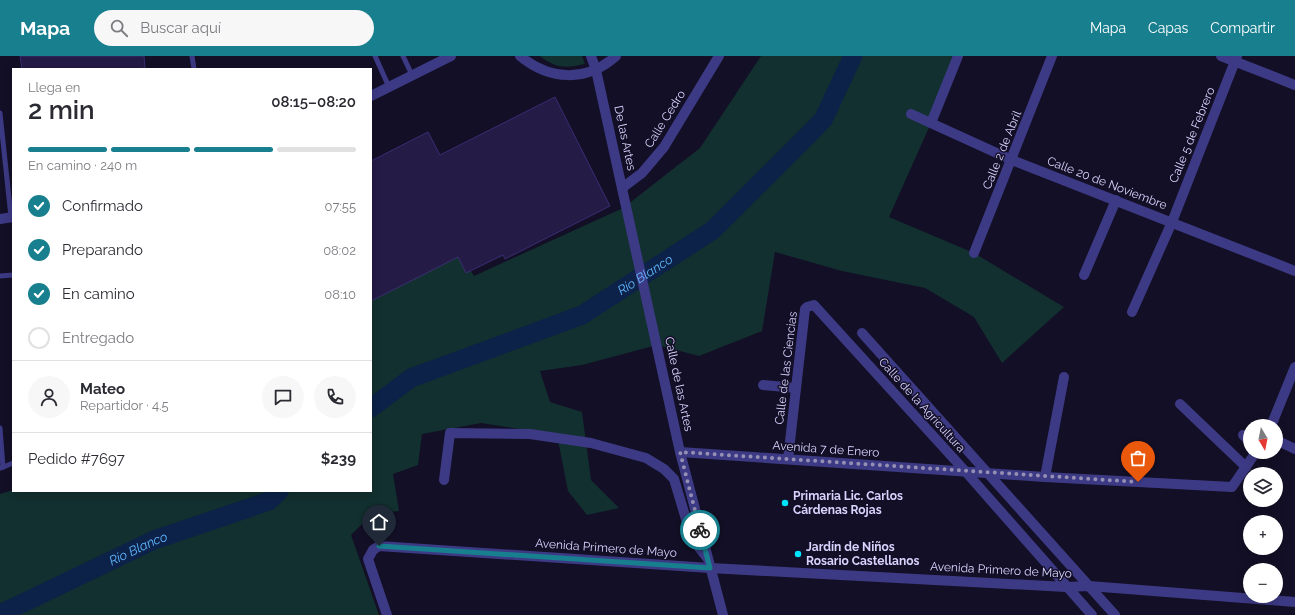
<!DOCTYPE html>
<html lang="es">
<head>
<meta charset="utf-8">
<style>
  :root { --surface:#fff; --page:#f7f7f7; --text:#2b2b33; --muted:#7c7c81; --line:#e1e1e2; --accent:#187f8f }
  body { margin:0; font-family:Raleway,sans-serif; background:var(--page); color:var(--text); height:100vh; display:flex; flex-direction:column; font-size:15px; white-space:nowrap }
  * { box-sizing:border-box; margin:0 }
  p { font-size:13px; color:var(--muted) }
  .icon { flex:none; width:22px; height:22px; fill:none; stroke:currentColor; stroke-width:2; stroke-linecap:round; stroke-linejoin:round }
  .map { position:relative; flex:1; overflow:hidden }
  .panel { position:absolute; left:12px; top:12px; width:360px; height:424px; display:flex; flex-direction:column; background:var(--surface); border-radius:0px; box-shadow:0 2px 10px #0003 }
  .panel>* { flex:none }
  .needle { width:26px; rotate:170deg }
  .tools { position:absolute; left:1243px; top:363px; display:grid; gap:8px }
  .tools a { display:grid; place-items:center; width:40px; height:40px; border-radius:50%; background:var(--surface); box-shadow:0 2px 10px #0003; font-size:20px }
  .pin { position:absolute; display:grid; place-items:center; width:34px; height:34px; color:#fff; margin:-41px -17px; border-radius:50% 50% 50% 0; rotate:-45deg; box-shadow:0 0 4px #0007 }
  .pin .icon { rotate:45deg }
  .courier { position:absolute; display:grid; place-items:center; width:40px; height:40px; margin:-20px; border:3px solid #187f8f; border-radius:50%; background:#fff; color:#222; box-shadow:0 1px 5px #0007 }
  .head em { font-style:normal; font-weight:600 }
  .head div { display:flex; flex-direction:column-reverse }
  .head { display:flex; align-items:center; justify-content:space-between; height:68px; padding:0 16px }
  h1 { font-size:26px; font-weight:600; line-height:30px }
  .bar { display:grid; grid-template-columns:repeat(4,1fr); gap:6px 4px; align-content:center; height:48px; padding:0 16px }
  .bar i { height:5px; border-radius:3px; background:var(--line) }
  .bar .selected { background:var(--accent) }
  .bar p { grid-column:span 4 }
  .line { display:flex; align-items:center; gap:10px; padding:0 16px; border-top:1px solid var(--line) }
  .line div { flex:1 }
  .round { display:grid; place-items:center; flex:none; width:42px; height:42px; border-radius:21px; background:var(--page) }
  ol { padding:0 16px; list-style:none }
  li { display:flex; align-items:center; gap:12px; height:44px }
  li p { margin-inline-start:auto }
  li .icon { padding:4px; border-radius:50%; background:var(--accent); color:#fff; stroke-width:4 }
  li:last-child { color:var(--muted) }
  li i { width:22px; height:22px; border:2px solid var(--line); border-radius:50% }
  header { display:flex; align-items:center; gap:24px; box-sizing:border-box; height:56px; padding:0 20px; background:var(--accent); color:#fff }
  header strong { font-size:19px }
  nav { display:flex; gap:22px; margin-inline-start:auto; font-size:14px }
  .search { width:280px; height:36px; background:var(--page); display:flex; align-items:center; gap:10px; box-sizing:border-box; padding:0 14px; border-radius:22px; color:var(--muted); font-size:15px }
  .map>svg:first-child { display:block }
  .green { fill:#12302f }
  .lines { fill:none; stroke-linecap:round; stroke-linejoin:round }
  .river { stroke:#0c2248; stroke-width:19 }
  .building { fill:#241b47; stroke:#3b2d73 }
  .service { stroke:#3d3a85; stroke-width:5 }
  .minor { stroke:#3d3a85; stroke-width:10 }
  .tertiary { stroke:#3d3a85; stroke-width:10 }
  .done { stroke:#948fb3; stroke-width:4; stroke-dasharray:0 7.2 }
  .route { stroke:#187f8f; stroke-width:5 }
  .poi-dot { fill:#00e5ff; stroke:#130f26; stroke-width:1.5 }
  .labels { text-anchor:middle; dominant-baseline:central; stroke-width:3; stroke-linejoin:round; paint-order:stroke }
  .street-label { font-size:12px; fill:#d9d4ff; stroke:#130f26 }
  .poi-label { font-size:12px; font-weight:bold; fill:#d9d4ff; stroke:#130f26; text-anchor:start }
  .water-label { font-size:13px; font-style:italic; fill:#62b6ff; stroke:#130f26 }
</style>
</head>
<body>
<header>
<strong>Mapa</strong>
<div class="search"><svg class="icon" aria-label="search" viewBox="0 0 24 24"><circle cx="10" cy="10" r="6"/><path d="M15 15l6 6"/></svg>Buscar aquí</div>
<nav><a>Mapa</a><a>Capas</a><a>Compartir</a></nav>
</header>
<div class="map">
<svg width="1295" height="559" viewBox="0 0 1295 559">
  <rect width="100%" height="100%" fill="#130f26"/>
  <g class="green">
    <path d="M540,0H582L585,8C566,12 556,13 540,0Z"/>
    <polygon points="761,0 954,0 931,67 889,161 974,197 1064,251 1002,307 974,261 925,232 842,215 775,196 762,275 699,300 657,289 582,309 540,315 550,346 582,356 591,424 619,452 587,459 568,435 557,379 481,367 422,378 418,409 393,418 399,455 372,458 351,479 379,559 0,559 0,438 13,434 74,435 77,436 78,435 371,435 371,244 459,196 474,220 623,152 700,92"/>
  </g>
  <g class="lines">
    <g class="river">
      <path id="s1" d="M371,352L411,322L582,259L713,174L823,64L853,0"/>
      <path id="s2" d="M0,558L154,484L269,445L279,435"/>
    </g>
  </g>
  <g class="building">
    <polygon points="20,0 144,0 145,12 135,13 22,13"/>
    <polygon points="555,41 610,150 505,203 503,199 466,217 458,201 371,245 371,105 428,76 440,99"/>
  </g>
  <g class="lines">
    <g class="service">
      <polyline points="192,0 194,13"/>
      <polyline points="375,0 389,31"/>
      <polyline points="403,0 412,19"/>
      <polyline points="0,57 11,161"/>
      <polyline points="0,220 13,219"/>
      <polyline points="0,372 3,411"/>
      <polyline points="1,412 13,407"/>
    </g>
    <g class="minor">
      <path d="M520,0C550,25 587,26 616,0"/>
      <polyline points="1221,0 1295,29"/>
      <polyline points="371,40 451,0"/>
      <polyline points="911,58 1012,104 1295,215"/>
      <polyline points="931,67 958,0"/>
      <polyline points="622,132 642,117 664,91 719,0"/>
      <polyline points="0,163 13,161"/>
      <polyline points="974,197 1052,0"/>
      <polyline points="1084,219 1116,144"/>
      <polyline points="1132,256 1172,166 1237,0"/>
      <polyline points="862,277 1115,559"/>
      <polyline points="763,329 796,332"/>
      <polyline points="1180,348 1246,411"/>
      <polyline points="1271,370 1295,311"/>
      <polyline points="1243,379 1250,386"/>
      <polyline points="1276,384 1295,393"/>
      <polyline points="680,396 1045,421 1232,431 1256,396"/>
      <polyline points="788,403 805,253 807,251 814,249 965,415 1092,559"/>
      <polyline points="1045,421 1064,321"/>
      <polyline points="444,424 450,377 530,378 591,387 646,402 664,413 674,423 692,483 708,503"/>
      <polyline points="710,512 1066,531 1089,530 1295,546"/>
    </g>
    <g class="tertiary">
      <polyline points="591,0 596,14 680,396 723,559"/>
      <polyline points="387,559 368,503 373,494 379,490 710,512"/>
    </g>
  </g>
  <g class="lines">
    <polyline class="done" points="700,474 680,396 1138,426"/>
    <polyline class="route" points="379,490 710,512 700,474"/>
  </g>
  <g class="poi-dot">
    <circle cx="785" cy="447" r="4"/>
    <circle cx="798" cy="498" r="4"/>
  </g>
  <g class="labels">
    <g class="street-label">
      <text transform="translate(665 63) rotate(-58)">Calle Cedro</text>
      <text transform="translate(1192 79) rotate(-68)">Calle 5 de Febrero</text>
      <text transform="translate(625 82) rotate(78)">De las Artes</text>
      <text transform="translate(1002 94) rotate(-68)">Calle 2 de Abril</text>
      <text transform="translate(1107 127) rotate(21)">Calle 20 de Noviembre</text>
      <text transform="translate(786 312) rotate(-83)">Calle de las Ciencias</text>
      <text transform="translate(679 328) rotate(78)">Calle de las Artes</text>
      <text transform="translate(922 349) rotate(48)">Calle de la Agricultura</text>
      <text transform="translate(826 393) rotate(4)">Avenida 7 de Enero</text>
      <text transform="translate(606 492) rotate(4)">Avenida Primero de Mayo</text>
      <text transform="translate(1001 514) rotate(3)">Avenida Primero de Mayo</text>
    </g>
    <g class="poi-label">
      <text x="793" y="440">Primaria Lic. Carlos<tspan x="793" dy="14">Cárdenas Rojas</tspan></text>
      <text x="806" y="491">Jardín de Niños<tspan x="806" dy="14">Rosario Castellanos</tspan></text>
    </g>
    <g class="water-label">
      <text stroke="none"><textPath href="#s1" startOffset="307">Río Blanco</textPath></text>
      <text stroke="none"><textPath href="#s2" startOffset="153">Río Blanco</textPath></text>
    </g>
  </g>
</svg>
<div class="tools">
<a><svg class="needle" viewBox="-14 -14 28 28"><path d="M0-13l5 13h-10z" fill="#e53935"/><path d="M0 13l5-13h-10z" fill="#7c7c81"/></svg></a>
<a><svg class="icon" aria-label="layers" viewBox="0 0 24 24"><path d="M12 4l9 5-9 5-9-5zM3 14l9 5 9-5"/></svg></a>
<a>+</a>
<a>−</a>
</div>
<div class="pin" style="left:1138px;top:426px;background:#ea580c"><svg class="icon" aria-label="bag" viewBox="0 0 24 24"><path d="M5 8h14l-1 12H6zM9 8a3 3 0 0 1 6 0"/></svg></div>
<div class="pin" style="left:379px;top:490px;background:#1f2937"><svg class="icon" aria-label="home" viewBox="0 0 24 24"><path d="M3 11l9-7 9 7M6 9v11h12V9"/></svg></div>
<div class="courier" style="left:700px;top:474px"><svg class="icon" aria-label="bike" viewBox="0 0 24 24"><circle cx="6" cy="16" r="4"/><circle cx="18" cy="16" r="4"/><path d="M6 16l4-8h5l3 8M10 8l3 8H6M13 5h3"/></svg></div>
<section class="panel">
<div class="head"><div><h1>2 min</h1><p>Llega en</p></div><em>08:15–08:20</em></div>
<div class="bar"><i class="selected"></i><i class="selected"></i><i class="selected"></i><i></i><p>En camino · 240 m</p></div>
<ol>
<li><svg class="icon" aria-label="check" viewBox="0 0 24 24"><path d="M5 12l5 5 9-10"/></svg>Confirmado<p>07:55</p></li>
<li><svg class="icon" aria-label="check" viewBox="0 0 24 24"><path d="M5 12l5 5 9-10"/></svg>Preparando<p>08:02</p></li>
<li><svg class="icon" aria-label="check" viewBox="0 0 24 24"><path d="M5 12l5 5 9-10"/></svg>En camino<p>08:10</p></li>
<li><i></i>Entregado</li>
</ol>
<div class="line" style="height:72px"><a class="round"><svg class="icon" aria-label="person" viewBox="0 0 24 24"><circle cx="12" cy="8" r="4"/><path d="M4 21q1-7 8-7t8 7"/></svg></a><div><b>Mateo</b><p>Repartidor · 4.5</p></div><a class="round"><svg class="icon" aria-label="chat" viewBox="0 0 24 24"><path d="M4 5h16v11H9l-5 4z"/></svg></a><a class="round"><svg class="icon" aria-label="phone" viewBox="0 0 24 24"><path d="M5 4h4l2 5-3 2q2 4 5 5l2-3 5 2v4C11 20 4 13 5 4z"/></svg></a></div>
<div class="line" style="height:52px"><div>Pedido #7697</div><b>$239</b></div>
</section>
</div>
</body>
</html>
